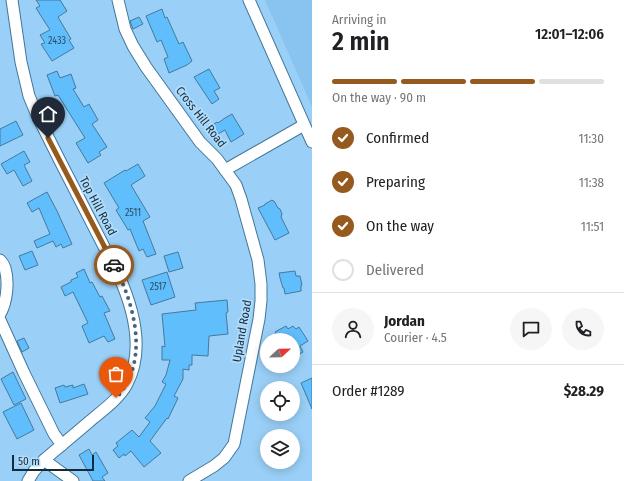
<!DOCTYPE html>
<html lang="en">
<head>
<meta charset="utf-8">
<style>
  :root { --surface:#fff; --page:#f6f6f6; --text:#202124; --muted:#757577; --line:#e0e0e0; --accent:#975a1e }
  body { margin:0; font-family:"Fira Sans Condensed",sans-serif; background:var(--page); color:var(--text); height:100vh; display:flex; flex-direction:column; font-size:15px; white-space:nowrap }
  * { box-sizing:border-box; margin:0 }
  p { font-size:13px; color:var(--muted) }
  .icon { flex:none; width:22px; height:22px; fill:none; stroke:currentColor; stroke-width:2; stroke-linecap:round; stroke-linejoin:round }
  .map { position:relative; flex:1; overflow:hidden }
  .panel { display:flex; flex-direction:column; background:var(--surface); width:312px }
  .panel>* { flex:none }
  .needle { width:26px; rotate:68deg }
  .controls { position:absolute; left:260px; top:333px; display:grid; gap:8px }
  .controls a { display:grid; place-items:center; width:40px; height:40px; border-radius:50%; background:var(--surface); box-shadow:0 2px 10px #0003; font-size:20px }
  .scale { position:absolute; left:12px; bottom:10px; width:82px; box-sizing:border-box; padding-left:4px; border:2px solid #162b3a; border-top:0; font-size:11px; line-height:14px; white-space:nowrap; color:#162b3a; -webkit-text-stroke:3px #b1dcfb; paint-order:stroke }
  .pin { position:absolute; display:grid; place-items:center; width:34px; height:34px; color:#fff; margin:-41px -17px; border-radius:50% 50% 50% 0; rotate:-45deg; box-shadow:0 0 4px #0007 }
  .pin .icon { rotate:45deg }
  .courier { position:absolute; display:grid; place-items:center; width:40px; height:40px; margin:-20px; border:3px solid #975a1e; border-radius:50%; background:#fff; color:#222; box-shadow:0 1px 5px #0007 }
  .headline em { font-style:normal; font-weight:600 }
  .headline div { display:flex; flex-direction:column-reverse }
  .headline { display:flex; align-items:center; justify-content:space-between; height:68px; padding:0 20px }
  h1 { font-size:26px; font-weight:600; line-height:30px }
  .bar { display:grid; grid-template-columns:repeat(4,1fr); gap:6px 4px; align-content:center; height:48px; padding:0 20px }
  .bar i { height:5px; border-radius:3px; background:var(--line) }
  .bar .on { background:var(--accent) }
  .bar p { grid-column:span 4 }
  .line { display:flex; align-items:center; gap:10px; padding:0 20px; border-top:1px solid var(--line) }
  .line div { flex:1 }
  .round { display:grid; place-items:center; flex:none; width:42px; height:42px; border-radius:21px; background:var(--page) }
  ol { padding:0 20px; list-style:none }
  li { display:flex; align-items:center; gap:12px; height:44px }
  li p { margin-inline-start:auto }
  li .icon { padding:4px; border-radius:50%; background:var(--accent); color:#fff; stroke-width:4 }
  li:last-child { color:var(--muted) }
  li i { width:22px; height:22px; border:2px solid var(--line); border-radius:50% }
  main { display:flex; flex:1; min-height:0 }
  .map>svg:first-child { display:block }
  .built { fill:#88c4ef }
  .building { fill:#61befc; stroke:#45799d }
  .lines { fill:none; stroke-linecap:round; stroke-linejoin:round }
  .minor-casing { stroke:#43779a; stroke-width:13 }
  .minor { stroke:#fff; stroke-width:11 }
  .done { stroke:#44657c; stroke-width:4; stroke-dasharray:0 7.2 }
  .route { stroke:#975a1e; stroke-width:5 }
  .labels { text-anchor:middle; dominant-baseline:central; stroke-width:3.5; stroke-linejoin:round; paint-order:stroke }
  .number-label { font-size:10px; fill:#29506a }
  .street-label { font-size:12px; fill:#162b3a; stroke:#b1dcfb }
</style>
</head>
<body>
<main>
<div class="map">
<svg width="312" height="481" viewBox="0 0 312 481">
  <rect width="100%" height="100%" fill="#9ad0f7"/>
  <polygon class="built" points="265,0 312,0 312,107"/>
  <g class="building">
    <polygon points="36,0 60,0 67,11 58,17 71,39 69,40 74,48 52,61 41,44 45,43 40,35 50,30 36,8 40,6"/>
    <polygon points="162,9 165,18 167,17 179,44 183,42 192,61 187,65 169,73 164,59 168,57 161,40 157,42 146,16"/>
    <polygon points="139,17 143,24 133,29 130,21"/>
    <polygon points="209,69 220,88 214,91 219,99 212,104 194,77"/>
    <polygon points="57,71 60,78 71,74 76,88 73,89 84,107 89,104 98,120 92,124 107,147 99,152 101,155 88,163 76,143 85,138 58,95 55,96 47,75"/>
    <polygon points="232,114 244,134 231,142 225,130 214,136 209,127 217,122 218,123 225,118"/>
    <polygon points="16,121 23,135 0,146 0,129"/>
    <polygon points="24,151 30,162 24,165 32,181 23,186 14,170 7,174 1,164"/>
    <polygon points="138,164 145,176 131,185 150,217 143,221 156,254 147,257 143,249 139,251 130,229 128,230 116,210 119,208 104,183 125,170 126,171"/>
    <polygon points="47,192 57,211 72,244 63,248 61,244 56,247 53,241 37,248 34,241 50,234 39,208 32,212 27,203"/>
    <polygon points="272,200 273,201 274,201 278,208 280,209 282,214 281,217 289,233 275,240 258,208 265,205 265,204"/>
    <polygon points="32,251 38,265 25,270 19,256"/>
    <polygon points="178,252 183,268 169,272 164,256"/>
    <polygon points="84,269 90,283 92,282 100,297 102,296 110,311 104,313 115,339 108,342 104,336 89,343 82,326 88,323 73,292 65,296 61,287 71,282 71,280 78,277 76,273"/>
    <polygon points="295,271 296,276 300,276 302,285 301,285 301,291 285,294 284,288 283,288 280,278 279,273"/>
    <polygon points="167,272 175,297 151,305 142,280"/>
    <polygon points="227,300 228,312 226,313 228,334 209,336 208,356 192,355 192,365 189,365 189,370 183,369 183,379 174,396 178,398 168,419 167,418 150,441 161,453 144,467 131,451 125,456 124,454 119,458 113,450 118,446 116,443 132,430 139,437 150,422 145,418 155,406 166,384 162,382 166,375 170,360 162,360 162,346 165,347 162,314 196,310 195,303"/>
    <polygon points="286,326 288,329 293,326 296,329 299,327 308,341 300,346 303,352 293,358 293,340 280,340 275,332"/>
    <polygon points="24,338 29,348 22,352 17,341"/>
    <polygon points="13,372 26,399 14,405 1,379"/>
    <polygon points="312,378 312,409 301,383"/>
    <polygon points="84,384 88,394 60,403 55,388 64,385 65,387 73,385 73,388"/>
    <polygon points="21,403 34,430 17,439 3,412"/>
    <polygon points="89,449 92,455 96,452 108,473 102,477 105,481 93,481 79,455"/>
  </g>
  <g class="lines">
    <defs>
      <g id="minor">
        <path d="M12,0L21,62L29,96L37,115L59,159L118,274C133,307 145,350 127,384C119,399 103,410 90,421C75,434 59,447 44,460L34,471L28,481"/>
        <polyline points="118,0 125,29 133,46 146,67 200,142 217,159 236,185 241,199 258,260 261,284 261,301 259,319 234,444 224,458 214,466 189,481"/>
        <polyline points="249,0 312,142"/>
        <polyline points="225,170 304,125"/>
        <path d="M0,260C2,262 4,265 5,268C9,282 7,302 0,314"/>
        <polyline points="0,320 24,373 54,434 62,445"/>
        <polyline points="44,460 73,481"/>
      </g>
    </defs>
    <use href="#minor" class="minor-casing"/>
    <use href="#minor" class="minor"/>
  </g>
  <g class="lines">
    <path class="done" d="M114,265C135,305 150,362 116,398"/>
    <polyline class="route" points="48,138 114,265"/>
  </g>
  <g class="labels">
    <g class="number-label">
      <text x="57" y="41">2433</text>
      <text x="133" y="213">2511</text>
      <text x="158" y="287">2517</text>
    </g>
    <g class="street-label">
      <text transform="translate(201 117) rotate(52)">Cross Hill Road</text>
      <text transform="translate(98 206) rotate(62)">Top Hill Road</text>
      <text transform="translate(242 331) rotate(-80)">Upland Road</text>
    </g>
  </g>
</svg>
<div class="controls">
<a><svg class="needle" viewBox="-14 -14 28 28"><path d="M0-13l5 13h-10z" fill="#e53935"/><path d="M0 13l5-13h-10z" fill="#757577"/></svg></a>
<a><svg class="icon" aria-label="locate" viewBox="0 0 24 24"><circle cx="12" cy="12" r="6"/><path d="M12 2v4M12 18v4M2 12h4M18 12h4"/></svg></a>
<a><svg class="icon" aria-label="layers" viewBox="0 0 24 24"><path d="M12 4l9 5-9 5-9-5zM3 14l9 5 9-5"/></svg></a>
</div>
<div class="scale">50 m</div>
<div class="pin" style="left:116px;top:398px;background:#ea580c"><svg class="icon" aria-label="bag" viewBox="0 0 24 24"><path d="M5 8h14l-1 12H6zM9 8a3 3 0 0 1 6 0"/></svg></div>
<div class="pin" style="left:48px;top:138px;background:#1f2937"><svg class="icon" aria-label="home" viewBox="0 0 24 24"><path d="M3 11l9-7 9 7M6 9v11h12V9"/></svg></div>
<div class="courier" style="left:114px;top:265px"><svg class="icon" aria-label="car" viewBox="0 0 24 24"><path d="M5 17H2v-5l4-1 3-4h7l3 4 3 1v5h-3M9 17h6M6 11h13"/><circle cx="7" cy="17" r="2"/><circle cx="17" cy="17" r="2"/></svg></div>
</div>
<section class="panel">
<div class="headline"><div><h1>2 min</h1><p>Arriving in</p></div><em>12:01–12:06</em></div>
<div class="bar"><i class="on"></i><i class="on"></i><i class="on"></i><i></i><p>On the way · 90 m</p></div>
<ol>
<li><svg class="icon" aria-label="check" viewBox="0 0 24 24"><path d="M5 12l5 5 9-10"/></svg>Confirmed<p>11:30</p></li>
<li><svg class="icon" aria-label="check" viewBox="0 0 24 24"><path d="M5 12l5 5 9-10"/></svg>Preparing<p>11:38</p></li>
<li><svg class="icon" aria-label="check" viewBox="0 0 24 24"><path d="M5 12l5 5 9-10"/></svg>On the way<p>11:51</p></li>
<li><i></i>Delivered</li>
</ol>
<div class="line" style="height:72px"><a class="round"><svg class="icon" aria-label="person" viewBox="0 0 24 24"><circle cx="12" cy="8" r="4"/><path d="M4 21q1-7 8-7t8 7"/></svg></a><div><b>Jordan</b><p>Courier · 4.5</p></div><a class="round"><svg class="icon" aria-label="chat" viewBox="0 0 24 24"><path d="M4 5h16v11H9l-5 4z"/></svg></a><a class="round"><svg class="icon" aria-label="phone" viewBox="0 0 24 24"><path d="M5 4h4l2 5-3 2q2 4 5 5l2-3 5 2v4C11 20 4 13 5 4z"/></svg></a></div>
<div class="line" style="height:52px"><div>Order #1289</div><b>$28.29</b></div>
</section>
</main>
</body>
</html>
